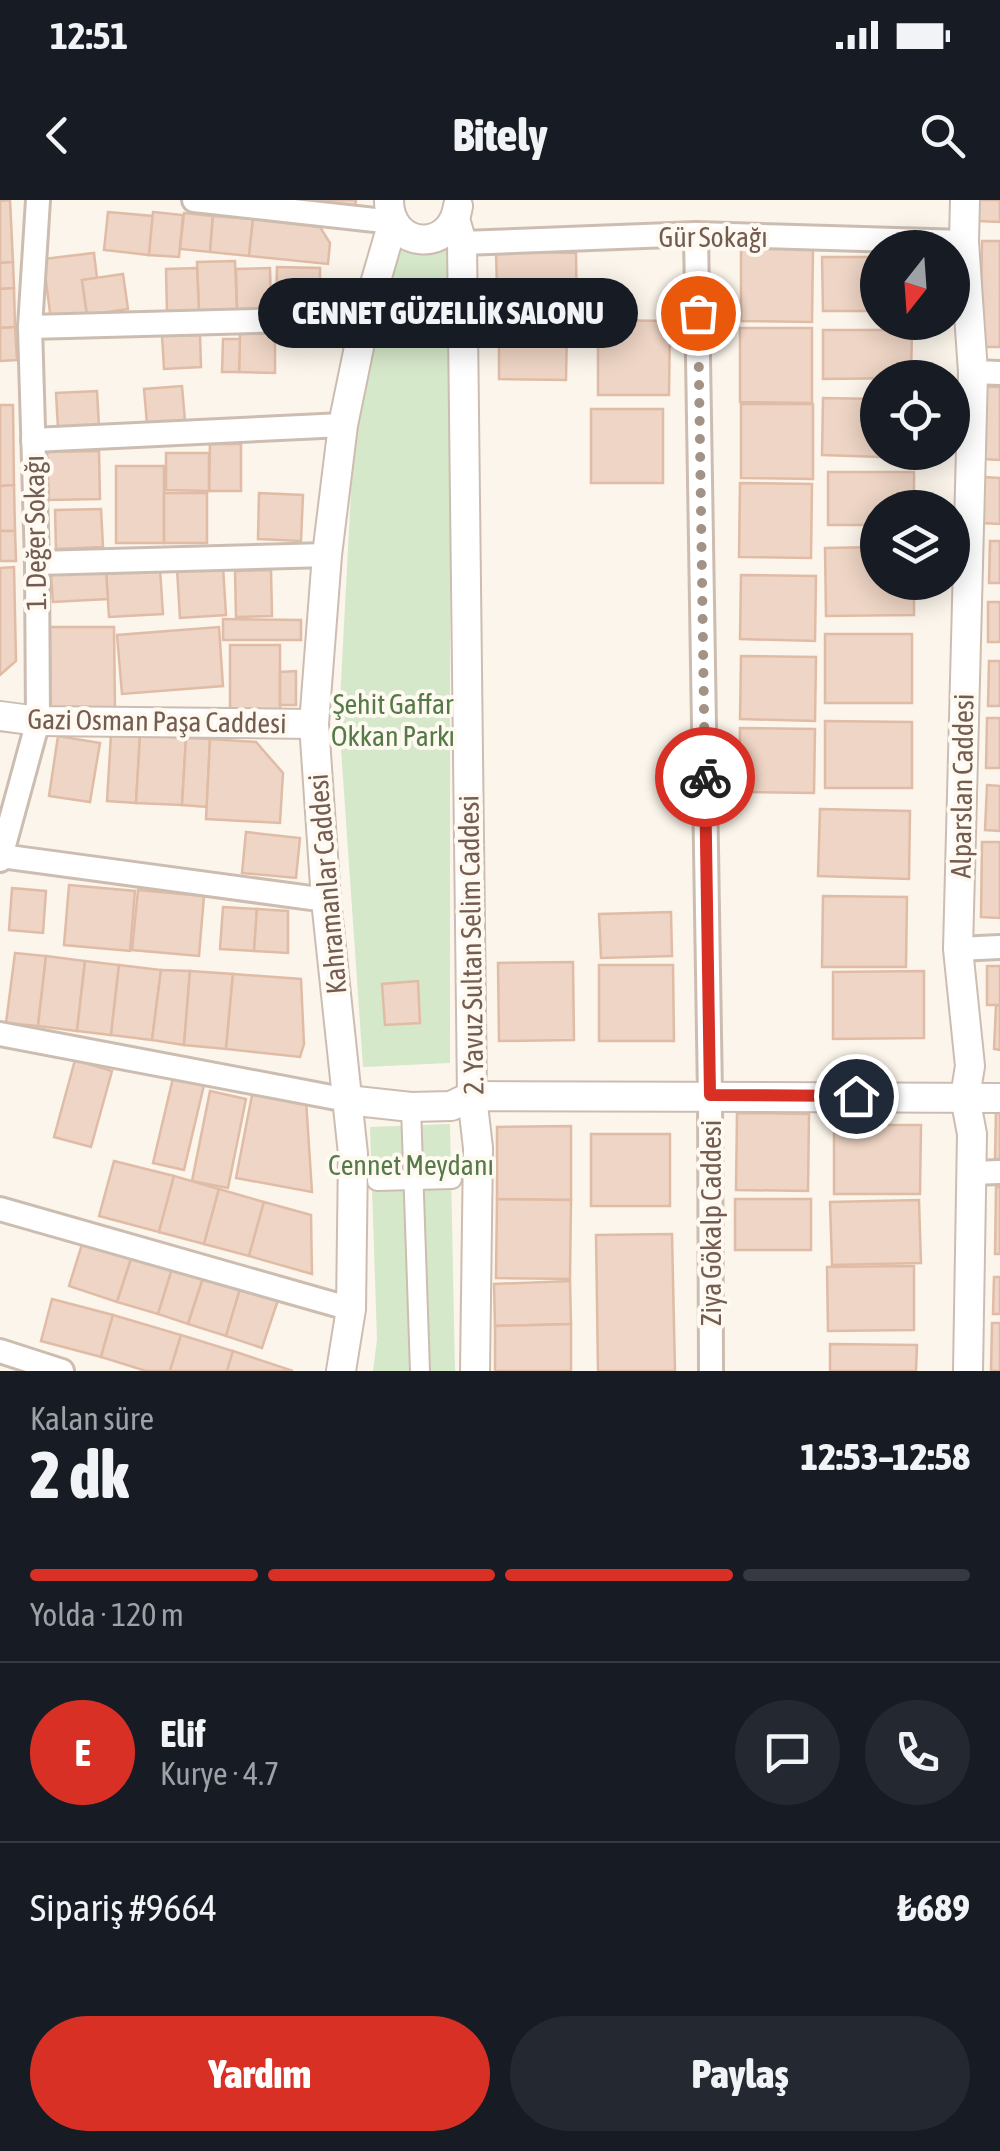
<!DOCTYPE html>
<html lang="tr">
<head>
<meta charset="utf-8">
<style>
  :root { --surface:#171b24; --page:#242831; --text:#f1f3f6; --muted:#9ea1a6; --line:#363941; --accent:#d93025 }
  body { margin:0; font-family:"Asap Condensed",sans-serif; background:var(--page); color:var(--text); height:100vh; display:flex; flex-direction:column; font-size:38px; white-space:nowrap }
  * { box-sizing:border-box; margin:0 }
  p { font-size:32px; color:var(--muted) }
  .icon { flex:none; width:55px; height:55px; fill:none; stroke:currentColor; stroke-width:2; stroke-linecap:round; stroke-linejoin:round }
  .map { position:relative; height:1171px; overflow:hidden }
  .sheet { display:flex; flex-direction:column; background:var(--surface); flex:1 }
  .sheet>* { flex:none }
  .needle { width:65px; rotate:197deg }
  .buttons { position:absolute; left:860px; top:30px; display:grid; gap:20px }
  .buttons a { display:grid; place-items:center; width:110px; height:110px; border-radius:50%; background:var(--surface); box-shadow:0 5px 25px #0003; font-size:50px }
  .pin { position:absolute; display:grid; place-items:center; width:85px; height:85px; color:#fff; margin:-42px; border:5px solid #fff; border-radius:50%; box-shadow:0 2px 10px #0007 }
  .courier { position:absolute; display:grid; place-items:center; width:100px; height:100px; margin:-50px; border:8px solid #d93025; border-radius:50%; background:#fff; color:#222; box-shadow:0 2px 12px #0007 }
  .bubble { position:absolute; height:70px; border-radius:35px; background:var(--surface); box-shadow:0 5px 25px #0003; font-size:32px; font-weight:800; line-height:70px; text-align:center }
  .summary em { font-style:normal; font-weight:800 }
  .summary div { display:flex; flex-direction:column-reverse }
  .summary { display:flex; align-items:center; justify-content:space-between; height:170px; padding:0 30px }
  h1 { font-size:65px; font-weight:800; line-height:75px }
  .bar { display:grid; grid-template-columns:repeat(4,1fr); gap:15px 10px; align-content:center; height:120px; padding:0 30px }
  .bar i { height:12px; border-radius:8px; background:var(--line) }
  .bar .selected { background:var(--accent) }
  .bar p { grid-column:span 4 }
  .line { display:flex; align-items:center; gap:25px; padding:0 30px; border-top:2px solid var(--line) }
  .line div { flex:1 }
  .round { display:grid; place-items:center; flex:none; width:105px; height:105px; border-radius:52px; background:var(--page) }
  .action { display:flex; gap:20px; margin-top:auto; padding:20px 30px }
  .action a { flex:1; height:115px; border-radius:60px; background:var(--accent); color:#fff; font-size:40px; font-weight:800; line-height:115px; text-align:center }
  .action a+a { background:var(--page); color:var(--text) }
  .status { display:flex; justify-content:space-between; align-items:center; height:70px; padding:0 50px; background:var(--surface); direction:ltr }
  .status svg { height:28px; fill:currentColor }
  header { display:flex; justify-content:space-between; align-items:center; height:130px; padding:0 30px; background:var(--surface); font-size:45px; font-weight:800 }
  .map>svg:first-child { display:block }
  .green { fill:#d6e8ca }
  .building { fill:#eed5c5; stroke:#e0bca6; stroke-width:2.5 }
  .lines { fill:none; stroke-linecap:round; stroke-linejoin:round }
  .pedestrian-casing { stroke:#cdbdb1; stroke-width:22 }
  .minor-casing { stroke:#cdbdb1; stroke-width:28 }
  .tertiary-casing { stroke:#cdbdb1; stroke-width:32 }
  .pedestrian { stroke:#fff; stroke-width:18 }
  .minor { stroke:#fff; stroke-width:22 }
  .tertiary { stroke:#fff; stroke-width:28 }
  .done { stroke:#a39286; stroke-width:10; stroke-dasharray:0 18 }
  .route { stroke:#d93025; stroke-width:12 }
  .labels { text-anchor:middle; dominant-baseline:central; stroke-width:8; stroke-linejoin:round; paint-order:stroke }
  .street-label { font-size:28px; fill:#745d50; stroke:#fef9f1 }
  .park-label { font-size:28px; fill:#567948; stroke:#fef9f1 }
</style>
</head>
<body>
<div class="status"><b>12:51</b><svg viewBox="0 0 49 12"><path d="M0 12V9h3v3zM5 12V6h3v6zM10 12V3h3v9zM15 12V0h3v12zM26 1h20v11H26zM47 4h2v5h-2z"/></svg></div>
<header><svg class="icon" aria-label="back" viewBox="0 0 24 24"><path d="M15 5l-7 7 7 7"/></svg>Bitely<svg class="icon" aria-label="search" viewBox="0 0 24 24"><circle cx="10" cy="10" r="6"/><path d="M15 15l6 6"/></svg></header>
<div class="map">
<svg width="1000" height="1171" viewBox="0 0 1000 1171">
  <rect width="100%" height="100%" fill="#fbf5eb"/>
  <g class="green">
    <polygon points="387,41 450,46 450,863 363,867 339,520 358,158"/>
    <polygon points="450,924 455,1171 373,1171 377,1140 370,927"/>
  </g>
  <g class="building">
    <polygon points="10,0 13,62 0,63 0,1"/>
    <polygon points="311,0 356,0 355,7"/>
    <polygon points="979,0 1000,0 1000,22 978,21"/>
    <polygon points="108,12 153,16 149,55 104,50"/>
    <polygon points="153,12 183,15 179,57 149,55"/>
    <polygon points="184,13 213,16 210,52 180,49"/>
    <polygon points="213,16 253,19 249,56 210,52"/>
    <polygon points="253,19 320,27 330,43 328,64 249,56"/>
    <polygon points="982,41 1000,41 1000,147 980,147"/>
    <polygon points="741,47 813,48 812,122 741,121"/>
    <polygon points="496,51 576,53 577,127 498,125"/>
    <polygon points="94,53 97,78 82,80 87,115 51,120 43,59"/>
    <polygon points="822,57 878,57 878,111 823,111"/>
    <polygon points="235,61 237,110 199,111 197,62"/>
    <polygon points="13,62 14,88 0,89 0,63"/>
    <polygon points="277,67 320,68 320,110 276,109"/>
    <polygon points="197,68 199,111 167,112 166,69"/>
    <polygon points="270,68 271,109 237,110 236,69"/>
    <polygon points="123,74 128,109 87,115 82,80"/>
    <polygon points="14,88 15,127 0,128 0,89"/>
    <polygon points="598,120 670,121 669,195 598,195"/>
    <polygon points="15,127 17,160 0,161 0,128"/>
    <polygon points="499,128 567,130 566,180 499,179"/>
    <polygon points="740,128 812,128 812,203 740,202"/>
    <polygon points="823,130 912,130 911,178 823,179"/>
    <polygon points="240,133 275,134 275,173 239,172"/>
    <polygon points="200,135 201,167 164,169 162,136"/>
    <polygon points="223,139 240,139 239,172 222,172"/>
    <polygon points="182,186 185,221 147,224 144,189"/>
    <polygon points="984,187 1000,187 1000,260 983,259"/>
    <polygon points="97,191 99,227 58,229 56,193"/>
    <polygon points="823,198 878,199 878,252 912,252 912,258 822,255"/>
    <polygon points="741,204 813,204 813,279 741,278"/>
    <polygon points="0,205 13,205 14,285 0,286"/>
    <rect x="591" y="209" width="72" height="74"/>
    <polygon points="210,244 241,244 241,291 209,291"/>
    <polygon points="99,251 100,299 49,300 47,252"/>
    <polygon points="166,253 209,253 209,291 166,290"/>
    <rect x="116" y="266" width="48" height="77"/>
    <polygon points="828,272 914,272 914,308 878,308 878,325 828,325"/>
    <polygon points="984,277 1000,278 1000,324 983,323"/>
    <polygon points="740,283 812,284 811,358 739,357"/>
    <polygon points="14,285 15,331 0,331 0,286"/>
    <rect x="164" y="293" width="43" height="50"/>
    <polygon points="259,293 303,295 301,341 258,339"/>
    <polygon points="101,309 103,347 56,349 55,310"/>
    <polygon points="0,331 15,331 16,361 0,361"/>
    <polygon points="990,341 1000,341 1000,383 989,383"/>
    <polygon points="878,347 878,382 914,382 914,415 826,416 825,348"/>
    <polygon points="223,366 226,415 180,418 177,369"/>
    <polygon points="14,367 16,461 0,475 0,368"/>
    <polygon points="160,369 163,414 109,417 106,372"/>
    <polygon points="271,370 272,416 236,417 235,371"/>
    <polygon points="106,372 108,399 53,402 51,375"/>
    <polygon points="741,375 816,376 815,441 740,439"/>
    <rect x="988" y="402" width="12" height="40"/>
    <polygon points="223,419 301,420 301,440 223,440"/>
    <polygon points="50,427 114,427 115,511 51,512"/>
    <polygon points="219,427 223,486 122,494 117,435"/>
    <rect x="825" y="434" width="87" height="69"/>
    <rect x="230" y="445" width="50" height="66"/>
    <polygon points="741,456 816,457 815,521 740,519"/>
    <polygon points="989,461 1000,461 1000,506 988,506"/>
    <polygon points="296,471 296,505 280,505 280,472"/>
    <polygon points="987,518 1000,518 1000,568 986,568"/>
    <polygon points="825,521 912,522 912,588 825,588"/>
    <polygon points="740,528 815,529 814,593 739,592"/>
    <polygon points="111,534 140,535 136,603 107,601"/>
    <polygon points="140,535 186,538 182,605 136,603"/>
    <polygon points="58,536 100,543 90,602 49,596"/>
    <polygon points="186,538 210,539 207,607 182,605"/>
    <polygon points="210,539 256,542 283,573 280,623 206,619"/>
    <polygon points="987,585 1000,586 1000,631 985,630"/>
    <polygon points="820,609 910,611 909,679 818,676"/>
    <polygon points="246,632 300,638 296,678 242,673"/>
    <polygon points="982,642 1000,642 1000,718 981,717"/>
    <polygon points="69,685 135,691 130,751 64,745"/>
    <polygon points="12,688 46,691 43,733 9,730"/>
    <polygon points="138,690 204,696 199,756 132,750"/>
    <polygon points="823,696 907,697 906,767 822,767"/>
    <polygon points="223,707 257,709 254,751 220,749"/>
    <polygon points="257,709 288,711 288,753 254,751"/>
    <polygon points="671,712 672,756 601,758 599,714"/>
    <polygon points="15,753 46,756 38,826 6,823"/>
    <polygon points="46,756 85,761 77,831 38,826"/>
    <polygon points="85,761 119,765 111,835 77,831"/>
    <polygon points="573,762 574,840 499,841 498,763"/>
    <polygon points="119,765 161,770 152,840 111,835"/>
    <polygon points="599,765 673,765 674,841 599,841"/>
    <rect x="987" y="766" width="13" height="39"/>
    <polygon points="161,770 190,771 184,845 152,840"/>
    <polygon points="190,771 233,774 226,849 184,845"/>
    <polygon points="924,771 924,838 833,839 833,772"/>
    <polygon points="233,774 301,779 304,844 300,857 226,849"/>
    <polygon points="418,781 420,823 385,825 382,784"/>
    <polygon points="996,805 1000,806 1000,850 994,849"/>
    <polygon points="75,860 112,871 91,947 54,937"/>
    <polygon points="173,878 204,885 184,970 153,963"/>
    <polygon points="253,890 306,900 312,992 236,978"/>
    <polygon points="210,891 246,899 228,988 192,981"/>
    <polygon points="996,910 1000,910 1000,959 995,959"/>
    <polygon points="737,913 809,914 808,991 736,990"/>
    <polygon points="834,925 921,925 920,994 834,994"/>
    <polygon points="571,926 571,1000 497,999 497,927"/>
    <rect x="591" y="934" width="79" height="72"/>
    <polygon points="114,961 174,976 159,1032 99,1016"/>
    <polygon points="174,976 219,989 204,1044 159,1032"/>
    <polygon points="996,987 1000,987 1000,1054 995,1054"/>
    <polygon points="219,989 264,1002 249,1056 204,1044"/>
    <polygon points="497,999 571,1000 570,1079 496,1078"/>
    <rect x="735" y="999" width="76" height="51"/>
    <polygon points="919,1000 921,1063 832,1065 830,1002"/>
    <polygon points="264,1002 311,1015 312,1074 249,1056"/>
    <polygon points="672,1034 675,1171 598,1171 596,1035"/>
    <polygon points="83,1041 132,1056 117,1102 69,1086"/>
    <polygon points="132,1056 172,1069 158,1114 117,1102"/>
    <polygon points="914,1066 914,1130 828,1131 827,1067"/>
    <polygon points="172,1069 203,1078 188,1124 158,1114"/>
    <polygon points="994,1077 1000,1077 1000,1114 993,1114"/>
    <polygon points="203,1078 240,1089 226,1136 188,1124"/>
    <polygon points="570,1081 571,1124 495,1126 494,1084"/>
    <polygon points="240,1089 278,1100 262,1148 226,1136"/>
    <polygon points="52,1099 113,1115 101,1157 41,1141"/>
    <polygon points="113,1115 181,1135 170,1171 146,1171 101,1157"/>
    <polygon points="992,1123 1000,1123 1000,1171 991,1171"/>
    <polygon points="571,1124 571,1171 495,1171 495,1126"/>
    <polygon points="181,1135 233,1151 227,1171 170,1171"/>
    <polygon points="830,1144 917,1145 916,1171 830,1171"/>
    <polygon points="233,1151 293,1171 227,1171"/>
  </g>
  <g class="lines">
    <defs>
      <g id="pedestrian">
        <polyline points="411,907 420,1171"/>
        <polyline points="377,981 452,979"/>
      </g>
      <g id="minor">
        <polyline points="194,0 393,22"/>
        <polyline points="696,34 710,895 711,1171"/>
        <polyline points="462,43 696,34 964,42"/>
        <polyline points="30,127 365,118"/>
        <polyline points="973,172 1000,173"/>
        <polyline points="33,240 343,225"/>
        <polyline points="37,363 327,355"/>
        <polyline points="1,656 326,700"/>
        <polyline points="0,660 38,521 37,363 30,127 38,0"/>
        <polyline points="958,749 1000,747"/>
        <polyline points="0,834 347,900"/>
        <polyline points="971,973 1000,972"/>
        <polyline points="0,1009 351,1109"/>
        <polyline points="0,1151 62,1171"/>
      </g>
      <g id="tertiary">
        <path d="M389,0C389,49 451,54 458,6"/>
        <polyline points="965,0 964,42 973,172 958,749 970,866 965,897 972,934 968,1171"/>
        <polyline points="455,19 462,43 472,896 478,948 475,1171"/>
        <polyline points="0,516 38,521 314,524"/>
        <polyline points="347,900 411,907 451,906 472,896 1000,898"/>
        <polyline points="341,1171 351,1109 353,954 326,700 314,524 327,355 343,225 365,118 393,22"/>
      </g>
    </defs>
    <use href="#pedestrian" class="pedestrian-casing"/>
    <use href="#minor" class="minor-casing"/>
    <use href="#tertiary" class="tertiary-casing"/>
    <use href="#pedestrian" class="pedestrian"/>
    <use href="#minor" class="minor"/>
    <use href="#tertiary" class="tertiary"/>
  </g>
  <g class="lines">
    <polyline class="done" points="698,113 705,577"/>
    <polyline class="route" points="705,577 710,895 856,896"/>
  </g>
  <g class="labels">
    <g class="street-label">
      <text x="713" y="37">Gür Sokağı</text>
      <text transform="translate(35 333) rotate(-91)">1. Değer Sokağı</text>
      <text transform="translate(157 521) rotate(1)">Gazi Osman Paşa Caddesi</text>
      <text transform="translate(962 586) rotate(-89)">Alparslan Caddesi</text>
      <text transform="translate(327 684) rotate(-95)">Kahramanlar Caddesi</text>
      <text transform="translate(471 745) rotate(-91)">2. Yavuz Sultan Selim Caddesi</text>
      <text transform="translate(711 1023) rotate(-90)">Ziya Gökalp Caddesi</text>
    </g>
    <g class="park-label">
      <text x="393" y="504">Şehit Gaffar<tspan x="393" dy="32">Okkan Parkı</tspan></text>
      <text x="411" y="965">Cennet Meydanı</text>
    </g>
  </g>
</svg>
<div class="buttons">
<a><svg class="needle" viewBox="-14 -14 28 28"><path d="M0-13l5 13h-10z" fill="#e53935"/><path d="M0 13l5-13h-10z" fill="#9ea1a6"/></svg></a>
<a><svg class="icon" aria-label="locate" viewBox="0 0 24 24"><circle cx="12" cy="12" r="6"/><path d="M12 2v4M12 18v4M2 12h4M18 12h4"/></svg></a>
<a><svg class="icon" aria-label="layers" viewBox="0 0 24 24"><path d="M12 4l9 5-9 5-9-5zM3 14l9 5 9-5"/></svg></a>
</div>
<div class="pin" style="left:698px;top:113px;background:#ea580c"><svg class="icon" aria-label="bag" viewBox="0 0 24 24"><path d="M5 8h14l-1 12H6zM9 8a3 3 0 0 1 6 0"/></svg></div>
<div class="pin" style="left:856px;top:896px;background:#1f2937"><svg class="icon" aria-label="home" viewBox="0 0 24 24"><path d="M3 11l9-7 9 7M6 9v11h12V9"/></svg></div>
<div class="courier" style="left:705px;top:577px"><svg class="icon" aria-label="bike" viewBox="0 0 24 24"><circle cx="6" cy="16" r="4"/><circle cx="18" cy="16" r="4"/><path d="M6 16l4-8h5l3 8M10 8l3 8H6M13 5h3"/></svg></div>
<div class="bubble" style="left:258px;top:78px;width:380px">CENNET GÜZELLİK SALONU</div>
</div>
<section class="sheet">
<div class="summary"><div><h1>2 dk</h1><p>Kalan süre</p></div><em>12:53–12:58</em></div>
<div class="bar"><i class="selected"></i><i class="selected"></i><i class="selected"></i><i></i><p>Yolda · 120 m</p></div>
<div class="line" style="height:180px"><b class="round" style="background:var(--accent);color:#fff">E</b><div><b>Elif</b><p>Kurye · 4.7</p></div><a class="round"><svg class="icon" aria-label="chat" viewBox="0 0 24 24"><path d="M4 5h16v11H9l-5 4z"/></svg></a><a class="round"><svg class="icon" aria-label="phone" viewBox="0 0 24 24"><path d="M5 4h4l2 5-3 2q2 4 5 5l2-3 5 2v4C11 20 4 13 5 4z"/></svg></a></div>
<div class="line" style="height:130px"><div>Sipariş #9664</div><b>₺689</b></div>
<div class="action"><a>Yardım</a><a>Paylaş</a></div>
</section>
</body>
</html>
